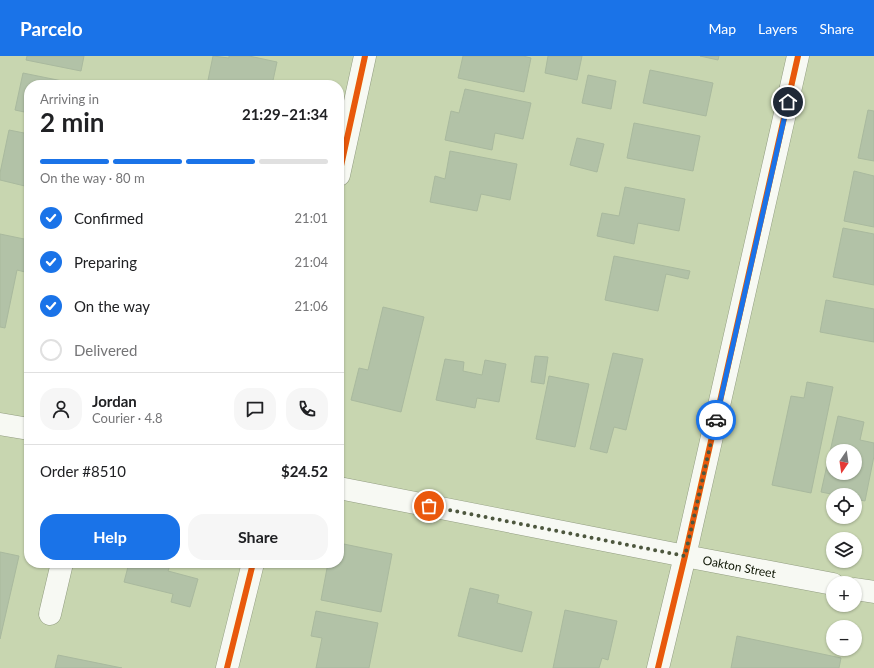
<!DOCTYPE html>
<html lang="en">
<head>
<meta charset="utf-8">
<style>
  :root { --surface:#fff; --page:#f6f6f6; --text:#202124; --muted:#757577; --line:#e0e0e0; --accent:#1a73e8 }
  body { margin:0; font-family:Lato,sans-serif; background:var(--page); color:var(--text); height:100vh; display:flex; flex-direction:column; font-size:15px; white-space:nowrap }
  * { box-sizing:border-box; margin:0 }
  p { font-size:13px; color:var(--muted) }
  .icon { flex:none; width:22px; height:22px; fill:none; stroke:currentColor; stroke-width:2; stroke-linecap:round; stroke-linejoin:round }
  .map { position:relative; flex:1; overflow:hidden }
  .details { position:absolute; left:24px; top:24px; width:320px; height:488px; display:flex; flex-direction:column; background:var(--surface); border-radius:16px; box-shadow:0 1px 3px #0004 }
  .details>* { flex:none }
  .needle { width:26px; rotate:193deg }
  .buttons { position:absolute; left:826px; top:388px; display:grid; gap:8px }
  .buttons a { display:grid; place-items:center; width:36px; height:36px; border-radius:50%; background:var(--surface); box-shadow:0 1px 3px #0004; font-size:20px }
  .pin { position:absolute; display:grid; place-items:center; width:34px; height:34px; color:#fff; margin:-17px; border:2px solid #fff; border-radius:50%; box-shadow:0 1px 4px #0007 }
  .courier { position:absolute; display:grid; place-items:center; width:40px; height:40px; margin:-20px; border:3px solid #1a73e8; border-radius:50%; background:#fff; color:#222; box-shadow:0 1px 5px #0007 }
  .headline em { font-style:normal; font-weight:700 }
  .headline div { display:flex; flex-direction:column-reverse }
  .headline { display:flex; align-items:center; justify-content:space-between; height:68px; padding:0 16px }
  h1 { font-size:26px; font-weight:700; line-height:30px }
  .bar { display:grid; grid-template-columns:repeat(4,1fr); gap:6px 4px; align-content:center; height:48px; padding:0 16px }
  .bar i { height:5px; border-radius:3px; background:var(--line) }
  .bar .current { background:var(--accent) }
  .bar p { grid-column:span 4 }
  .line { display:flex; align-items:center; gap:10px; padding:0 16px; border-top:1px solid var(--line) }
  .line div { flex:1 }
  .round { display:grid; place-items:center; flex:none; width:42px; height:42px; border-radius:16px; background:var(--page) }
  ol { padding:0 16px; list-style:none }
  li { display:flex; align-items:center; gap:12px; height:44px }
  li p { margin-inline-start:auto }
  li .icon { padding:4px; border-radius:50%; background:var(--accent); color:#fff; stroke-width:4 }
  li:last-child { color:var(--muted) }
  li i { width:22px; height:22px; border:2px solid var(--line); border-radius:50% }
  .primary-button { display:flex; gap:8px; margin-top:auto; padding:8px 16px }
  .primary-button a { flex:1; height:46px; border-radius:16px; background:var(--accent); color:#fff; font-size:16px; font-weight:700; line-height:46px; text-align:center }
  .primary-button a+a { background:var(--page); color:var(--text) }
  header { display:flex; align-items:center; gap:24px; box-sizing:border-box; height:56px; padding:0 20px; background:var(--accent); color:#fff }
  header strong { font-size:19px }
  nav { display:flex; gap:22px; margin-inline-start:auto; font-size:14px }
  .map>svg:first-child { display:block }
  .building { fill:#b2c2a7; stroke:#a9b99e; fill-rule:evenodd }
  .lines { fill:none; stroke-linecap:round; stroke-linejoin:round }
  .minor-casing { stroke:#929d80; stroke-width:23 }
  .major-casing { stroke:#929d80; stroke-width:23 }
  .minor { stroke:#f7f9f3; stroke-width:22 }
  .major { stroke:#f7f9f3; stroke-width:22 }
  .cycleway-casing { stroke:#f6ffea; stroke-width:8 }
  .cycleway { stroke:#e8590c; stroke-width:6 }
  .done { stroke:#4d573e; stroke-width:4; stroke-dasharray:0 7.2 }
  .route { stroke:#1a73e8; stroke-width:5 }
  .labels { text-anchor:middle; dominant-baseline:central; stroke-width:3; stroke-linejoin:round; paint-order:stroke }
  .street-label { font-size:12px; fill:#0b1300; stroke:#f6ffea }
</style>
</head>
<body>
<header>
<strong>Parcelo</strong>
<nav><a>Map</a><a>Layers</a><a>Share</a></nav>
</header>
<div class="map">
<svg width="874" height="612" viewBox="0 0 874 612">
  <rect width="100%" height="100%" fill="#c8d6b0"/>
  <g class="building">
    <polygon points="27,0 84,0 81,15 26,4"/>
    <polygon points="213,0 229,2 229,0 249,0 277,6 272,29 207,29"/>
    <polygon points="463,0 523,0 531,2 524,36 458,22"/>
    <polygon points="548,0 582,0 577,24 545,17"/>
    <polygon points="700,0 719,0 718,4"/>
    <polygon points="650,14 713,27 706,60 643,47"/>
    <polygon points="23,17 82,29 29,29 29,57 15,54"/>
    <polygon points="588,19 616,25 611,53 582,47"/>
    <polygon points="465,33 531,47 523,83 495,77 492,94 445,84 451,55 459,57"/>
    <polygon points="868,54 874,55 874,105 858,102"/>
    <polygon points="634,67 700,80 693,115 627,102"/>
    <polygon points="9,74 29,78 29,131 0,124 0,117"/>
    <polygon points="577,82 604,88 597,116 570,109"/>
    <polygon points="450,95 517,108 510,144 481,138 477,155 430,146 435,120 445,123"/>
    <polygon points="854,115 874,120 874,171 844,165"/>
    <polygon points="625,131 685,143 679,175 638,167 634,188 597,180 602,157 619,160"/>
    <polygon points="843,172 874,178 874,229 833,221"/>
    <polygon points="0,178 29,184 29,217 17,214 5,272 0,271"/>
    <polygon points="614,200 690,215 688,223 666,218 658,255 605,244"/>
    <polygon points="826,244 874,253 874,286 820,276"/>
    <polygon points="383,251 424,261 401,356 351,344 359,312 368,314"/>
    <polygon points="613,297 643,303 626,374 614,371 607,397 590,393"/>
    <polygon points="535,300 548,301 544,328 531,326"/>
    <polygon points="445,303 464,306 463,315 482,319 485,304 506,308 499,346 477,342 475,352 436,344"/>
    <polygon points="549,320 589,328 575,391 536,383"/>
    <polygon points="807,326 833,331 811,437 772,429 791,340 804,342"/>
    <path d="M838,360L864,366L860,384L874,387V400L865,445L855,443V439H836L821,436ZM833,395H855V417H833Z"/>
    <polygon points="339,487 392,498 381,556 321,544 328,507 339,507"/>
    <polygon points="0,496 19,500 0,583"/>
    <polygon points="129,507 171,507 168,515 198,523 190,551 171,546 173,538 124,526"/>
    <polygon points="470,532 499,539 497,547 532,556 522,596 458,580"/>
    <polygon points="565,554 617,565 608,604 602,602 599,612 553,612"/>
    <polygon points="316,555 378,567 369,612 316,612 322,582 311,580"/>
    <polygon points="737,580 841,602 839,612 731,612"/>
    <polygon points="58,599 122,612 55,612"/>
  </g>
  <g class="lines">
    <defs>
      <g id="minor">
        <polyline points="339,119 365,0"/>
        <polyline points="50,558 62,507"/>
        <polyline points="227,612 253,507"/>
        <polyline points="658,612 685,500 798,0"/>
      </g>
      <g id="major">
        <polyline points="0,368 29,373"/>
        <path id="s1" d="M339,432L685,500L833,528"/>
        <polyline points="855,533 874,536"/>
      </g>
    </defs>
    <use href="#minor" class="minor-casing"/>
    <use href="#major" class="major-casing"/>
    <use href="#minor" class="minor"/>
    <use href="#major" class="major"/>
    <defs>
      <g id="cycleway">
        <polyline points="339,119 365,0"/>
        <polyline points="227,612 253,507"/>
        <polyline points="658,612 685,500 798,0"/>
      </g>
    </defs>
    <use href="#cycleway" class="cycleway-casing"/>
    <use href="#cycleway" class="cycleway"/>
  </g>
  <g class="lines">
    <polyline class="done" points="429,450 685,500 716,364"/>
    <polyline class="route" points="716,364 788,46"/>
  </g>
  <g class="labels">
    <g class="street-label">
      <text stroke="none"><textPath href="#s1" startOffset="408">Oakton Street</textPath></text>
    </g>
  </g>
</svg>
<div class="buttons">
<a><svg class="needle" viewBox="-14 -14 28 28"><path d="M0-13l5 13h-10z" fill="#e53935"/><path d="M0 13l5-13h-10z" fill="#757577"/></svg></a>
<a><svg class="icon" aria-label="locate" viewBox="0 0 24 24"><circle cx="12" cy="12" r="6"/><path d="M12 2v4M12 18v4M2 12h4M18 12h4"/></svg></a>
<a><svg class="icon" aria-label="layers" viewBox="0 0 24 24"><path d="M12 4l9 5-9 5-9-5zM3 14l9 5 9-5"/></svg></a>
<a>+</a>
<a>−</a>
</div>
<div class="pin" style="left:429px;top:450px;background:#ea580c"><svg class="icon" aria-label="bag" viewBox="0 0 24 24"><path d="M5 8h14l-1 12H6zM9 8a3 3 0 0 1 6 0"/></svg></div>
<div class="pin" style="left:788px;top:46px;background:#1f2937"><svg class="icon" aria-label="home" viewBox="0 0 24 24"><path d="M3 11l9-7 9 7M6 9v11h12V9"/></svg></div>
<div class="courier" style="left:716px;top:364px"><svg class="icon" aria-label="car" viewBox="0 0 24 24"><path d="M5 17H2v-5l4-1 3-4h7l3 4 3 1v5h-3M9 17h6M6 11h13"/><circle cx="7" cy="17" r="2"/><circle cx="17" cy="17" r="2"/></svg></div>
<section class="details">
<div class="headline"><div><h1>2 min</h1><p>Arriving in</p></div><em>21:29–21:34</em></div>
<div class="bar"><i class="current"></i><i class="current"></i><i class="current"></i><i></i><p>On the way · 80 m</p></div>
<ol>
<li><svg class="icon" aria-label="check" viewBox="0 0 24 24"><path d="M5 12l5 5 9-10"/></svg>Confirmed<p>21:01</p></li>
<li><svg class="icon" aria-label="check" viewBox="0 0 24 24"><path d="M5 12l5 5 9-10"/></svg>Preparing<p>21:04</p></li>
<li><svg class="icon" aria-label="check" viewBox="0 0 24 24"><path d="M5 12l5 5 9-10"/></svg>On the way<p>21:06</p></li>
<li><i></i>Delivered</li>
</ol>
<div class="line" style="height:72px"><a class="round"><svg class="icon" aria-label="person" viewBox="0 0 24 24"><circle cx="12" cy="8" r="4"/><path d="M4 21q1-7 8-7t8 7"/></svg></a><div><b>Jordan</b><p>Courier · 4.8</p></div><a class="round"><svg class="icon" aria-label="chat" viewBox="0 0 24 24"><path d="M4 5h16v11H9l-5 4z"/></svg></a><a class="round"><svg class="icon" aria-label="phone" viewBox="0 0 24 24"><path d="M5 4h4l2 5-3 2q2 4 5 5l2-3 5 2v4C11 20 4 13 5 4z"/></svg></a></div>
<div class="line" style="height:52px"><div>Order #8510</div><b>$24.52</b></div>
<div class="primary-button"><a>Help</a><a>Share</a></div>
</section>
</div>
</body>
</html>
